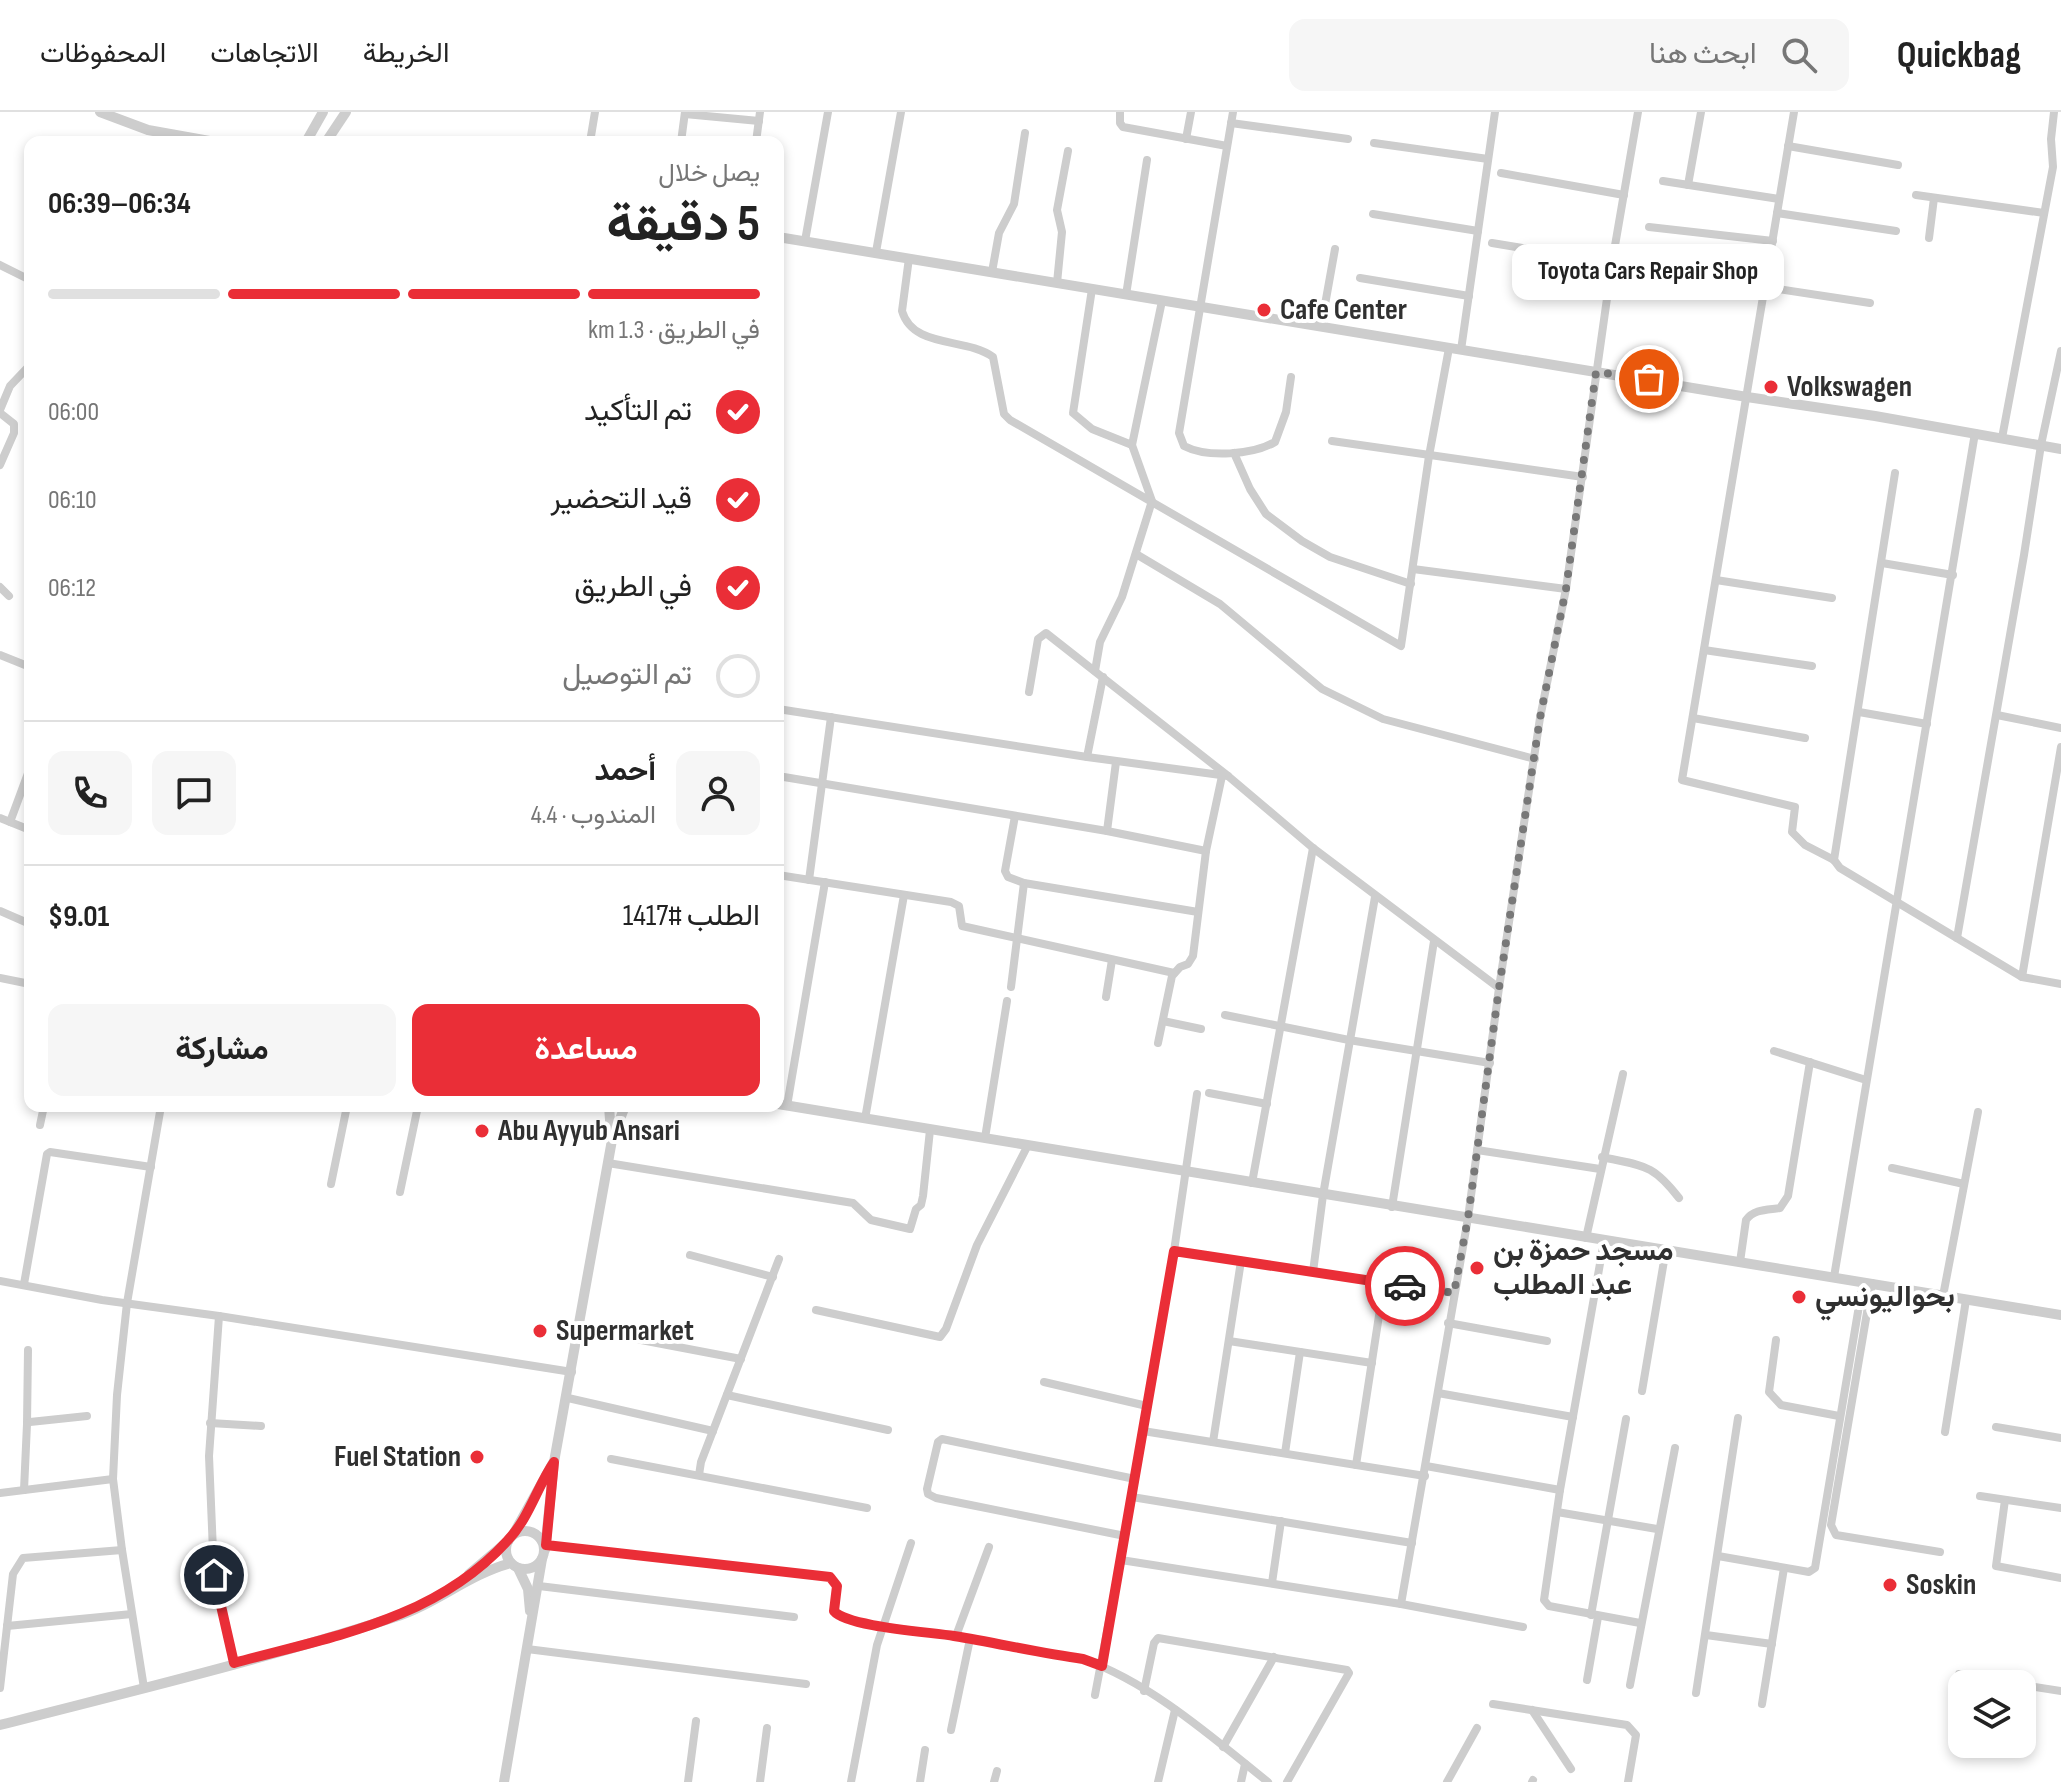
<!DOCTYPE html>
<html lang="ar">
<head>
<meta charset="utf-8">
<style>
  :root { --surface:#fff; --page:#f6f6f6; --text:#222; --muted:#767676; --line:#e0e0e0; --accent:#ea2e37 }
  body { margin:0; font-family:"Sofia Sans Condensed",Vazirmatn,sans-serif; background:var(--page); color:var(--text); direction:rtl; height:100vh; display:flex; flex-direction:column; font-size:30px; white-space:nowrap }
  * { box-sizing:border-box; margin:0 }
  p { font-size:26px; color:var(--muted) }
  .icon { flex:none; width:44px; height:44px; fill:none; stroke:currentColor; stroke-width:2; stroke-linecap:round; stroke-linejoin:round }
  .map { position:relative; flex:1; overflow:hidden; direction:ltr }
  .panel { position:absolute; left:24px; top:24px; width:760px; height:976px; display:flex; flex-direction:column; background:var(--surface); border-radius:16px; box-shadow:0 4px 12px #0003; direction:rtl }
  .panel>* { flex:none }
  .controls { position:absolute; left:1948px; top:1558px; display:grid; gap:16px }
  .controls a { display:grid; place-items:center; width:88px; height:88px; border-radius:16px; background:var(--surface); box-shadow:0 4px 12px #0003; font-size:40px }
  .pin { position:absolute; display:grid; place-items:center; width:68px; height:68px; color:#fff; margin:-34px; border:4px solid #fff; border-radius:50%; box-shadow:0 2px 8px #0007 }
  .courier { position:absolute; display:grid; place-items:center; width:80px; height:80px; margin:-40px; border:6px solid #ea2e37; border-radius:50%; background:#fff; color:#222; box-shadow:0 2px 10px #0007 }
  .bubble { position:absolute; height:56px; border-radius:16px; background:var(--surface); box-shadow:0 4px 12px #0003; font-size:26px; font-weight:700; line-height:56px; text-align:center; direction:rtl }
  .head em { font-style:normal; font-weight:700 }
  .head div { display:flex; flex-direction:column-reverse }
  .head { display:flex; align-items:center; justify-content:space-between; height:136px; padding:0 24px }
  h1 { font-size:52px; font-weight:700; line-height:60px }
  .bar { display:grid; grid-template-columns:repeat(4,1fr); gap:12px 8px; align-content:center; height:96px; padding:0 24px }
  .bar i { height:10px; border-radius:6px; background:var(--line) }
  .bar .selected { background:var(--accent) }
  .bar p { grid-column:span 4 }
  .line { display:flex; align-items:center; gap:20px; padding:0 24px; border-top:2px solid var(--line) }
  .line div { flex:1 }
  .round { display:grid; place-items:center; flex:none; width:84px; height:84px; border-radius:16px; background:var(--page) }
  ol { padding:0 24px; list-style:none }
  li { display:flex; align-items:center; gap:24px; height:88px }
  li p { margin-inline-start:auto }
  li .icon { padding:8px; border-radius:50%; background:var(--accent); color:#fff; stroke-width:4 }
  li:last-child { color:var(--muted) }
  li i { width:44px; height:44px; border:4px solid var(--line); border-radius:50% }
  .cta { display:flex; gap:16px; margin-top:auto; padding:16px 24px }
  .cta a { flex:1; height:92px; border-radius:16px; background:var(--accent); color:#fff; font-size:32px; font-weight:700; line-height:92px; text-align:center }
  .cta a+a { background:var(--page); color:var(--text) }
  header { display:flex; align-items:center; gap:48px; box-sizing:border-box; height:112px; padding:0 40px; background:var(--surface); border-bottom:2px solid var(--line) }
  header strong { font-size:38px }
  nav { display:flex; gap:44px; margin-inline-start:auto; font-size:28px }
  .search { width:560px; height:72px; background:var(--page); display:flex; align-items:center; gap:20px; box-sizing:border-box; padding:0 28px; border-radius:16px; color:var(--muted); font-size:30px }
  .map>svg:first-child { display:block }
  .lines { fill:none; stroke-linecap:round; stroke-linejoin:round }
  .minor { stroke:#cdcdcd; stroke-width:8 }
  .tertiary { stroke:#cdcdcd; stroke-width:10 }
  .done { stroke:#787878; stroke-width:8; stroke-dasharray:0 14.4 }
  .route { stroke:#ea2e37; stroke-width:10 }
  .poi-dot { fill:#ea2e37; stroke:#fff; stroke-width:3 }
  .labels { text-anchor:middle; dominant-baseline:central; stroke-width:8; stroke-linejoin:round; paint-order:stroke }
  .poi-label { font-size:30px; font-weight:bold; fill:#303030; stroke:#fff; text-anchor:start }
</style>
</head>
<body>
<header>
<strong>Quickbag</strong>
<div class="search"><svg class="icon" aria-label="search" viewBox="0 0 24 24"><circle cx="10" cy="10" r="6"/><path d="M15 15l6 6"/></svg>ابحث هنا</div>
<nav><a>الخريطة</a><a>الاتجاهات</a><a>المحفوظات</a></nav>
</header>
<div class="map">
<svg width="2061" height="1670" viewBox="0 0 2061 1670">
  <rect width="100%" height="100%" fill="#fff"/>
  <g class="lines">
    <g class="minor">
      <polyline points="1120,0 1120,11 1123,15 1227,34"/>
      <path d="M1233,0L1179,321L1184,334C1207,346 1253,343 1275,330L1286,300L1291,265"/>
      <polyline points="1794,0 1682,668 1795,695 1792,720 1805,733 1834,748 1840,756 2022,865 2061,872"/>
      <polyline points="685,2 759,9"/>
      <polyline points="1231,11 1348,27"/>
      <polyline points="1186,27 1191,0"/>
      <polyline points="590,30 595,0"/>
      <polyline points="681,30 685,0"/>
      <polyline points="756,30 760,0"/>
      <polyline points="1374,31 1488,47"/>
      <polyline points="1788,34 1898,53"/>
      <polyline points="1501,61 1624,83"/>
      <polyline points="1663,69 1779,87"/>
      <polyline points="1688,73 1701,0"/>
      <polyline points="1916,83 2044,101"/>
      <polyline points="1777,101 1896,119"/>
      <polyline points="1373,102 1478,119"/>
      <polyline points="1649,115 1773,129"/>
      <polyline points="1929,126 1934,86"/>
      <polyline points="805,129 828,0"/>
      <polyline points="1492,131 1612,151"/>
      <polyline points="876,140 901,0"/>
      <path d="M909,146L902,199C913,237 966,225 993,245L1004,302L1010,308L1401,534L1429,344L1449,236"/>
      <polyline points="0,153 30,168"/>
      <polyline points="992,160 999,121 1014,92 1025,21"/>
      <polyline points="1640,160 1764,181"/>
      <polyline points="1360,166 1469,184"/>
      <polyline points="1057,171 1062,120 1057,98 1068,39"/>
      <polyline points="1765,175 1870,191"/>
      <polyline points="1092,177 1073,301 1092,317 1132,333"/>
      <polyline points="1126,183 1147,48"/>
      <polyline points="1321,215 1335,137"/>
      <polyline points="1461,238 1495,0"/>
      <polyline points="0,298 10,274 30,253"/>
      <polyline points="0,301 14,312 14,321 0,353"/>
      <polyline points="2002,326 2053,55 2051,27 2054,0"/>
      <polyline points="1332,329 1583,365"/>
      <polyline points="1234,341 1250,377 1266,402 1302,429 1330,445 1411,472"/>
      <polyline points="1136,442 1220,492 1322,577 1383,607 1535,647"/>
      <polyline points="1882,451 1953,463"/>
      <polyline points="1413,457 1566,477"/>
      <polyline points="1716,468 1832,486"/>
      <polyline points="0,475 9,484"/>
      <polyline points="1704,538 1812,554"/>
      <polyline points="0,543 30,555"/>
      <polyline points="1095,559 1100,530 1122,485 1152,389 1132,333 1162,189"/>
      <polyline points="1029,580 1038,527 1046,521 1228,664 1313,736 1499,876"/>
      <polyline points="778,597 1087,645 1228,664"/>
      <polyline points="1859,600 1927,612"/>
      <polyline points="1997,603 2061,616"/>
      <polyline points="1693,606 1805,626"/>
      <polyline points="1087,645 1103,565"/>
      <polyline points="778,664 1107,719 1206,739"/>
      <polyline points="1015,704 1005,759 1008,765 1024,771 1198,800"/>
      <polyline points="0,706 30,718"/>
      <polyline points="10,710 30,656"/>
      <polyline points="1107,719 1116,650"/>
      <polyline points="1834,748 1895,361"/>
      <polyline points="778,763 951,790 959,794 962,814 1174,861"/>
      <polyline points="809,768 831,605"/>
      <polyline points="0,799 30,812"/>
      <polyline points="1957,826 2024,443 2041,333 2061,239"/>
      <polyline points="2022,865 2061,635"/>
      <polyline points="0,866 30,872"/>
      <polyline points="1011,875 1024,771"/>
      <polyline points="1106,885 1112,848"/>
      <polyline points="1225,903 1349,928 1490,951"/>
      <polyline points="1163,909 1201,917"/>
      <polyline points="1158,931 1172,864 1180,855 1188,852 1193,844 1206,739 1222,664"/>
      <polyline points="1774,939 1866,968"/>
      <polyline points="1209,981 1267,992"/>
      <polyline points="787,994 825,770"/>
      <polyline points="865,1007 904,783"/>
      <polyline points="40,1013 44,994"/>
      <polyline points="985,1026 1007,889"/>
      <polyline points="1477,1038 1600,1057"/>
      <path d="M1602,1045C1643,1054 1652,1051 1679,1086"/>
      <polyline points="608,1051 853,1091 871,1108 910,1117 916,1097 921,1093 923,1084 930,1018"/>
      <polyline points="1892,1056 1964,1072"/>
      <polyline points="1252,1071 1313,736"/>
      <polyline points="331,1072 347,994"/>
      <polyline points="400,1080 418,994"/>
      <polyline points="1392,1095 1434,829"/>
      <polyline points="1586,1126 1623,962"/>
      <polyline points="1604,1129 1560,1378 1544,1488 1549,1494 1640,1511"/>
      <polyline points="1174,1139 1454,1181"/>
      <polyline points="690,1143 773,1165"/>
      <path d="M1740,1150L1746,1108C1754,1097 1767,1098 1780,1096L1788,1084L1810,950"/>
      <polyline points="1313,1160 1323,1083 1375,785"/>
      <polyline points="1834,1165 1975,321"/>
      <polyline points="0,1169 102,1188 219,1204 572,1260"/>
      <polyline points="1872,1171 1831,1413 1836,1423 1940,1440"/>
      <polyline points="24,1172 47,1042 50,1040 151,1055"/>
      <polyline points="1943,1184 1978,1000"/>
      <polyline points="816,1198 940,1225 946,1217 977,1133 1028,1033"/>
      <polyline points="219,1204 209,1344 214,1463 234,1551"/>
      <polyline points="1448,1211 1547,1229"/>
      <polyline points="578,1216 741,1247"/>
      <polyline points="1776,1228 1769,1280 1781,1293 1839,1304"/>
      <polyline points="1229,1229 1372,1251"/>
      <polyline points="1044,1270 1147,1294"/>
      <polyline points="1642,1279 1666,1137"/>
      <polyline points="1438,1281 1573,1305"/>
      <polyline points="727,1283 888,1318"/>
      <polyline points="568,1286 713,1319"/>
      <polyline points="210,1311 261,1314"/>
      <polyline points="27,1312 28,1238"/>
      <polyline points="1996,1315 2061,1326"/>
      <polyline points="1143,1319 1425,1364"/>
      <polyline points="1945,1320 1966,1188"/>
      <polyline points="1213,1330 1241,1149"/>
      <polyline points="1285,1341 1300,1240"/>
      <polyline points="611,1347 867,1396"/>
      <polyline points="1356,1353 1384,1171"/>
      <polyline points="1426,1354 1560,1378"/>
      <polyline points="699,1363 701,1350 779,1147"/>
      <polyline points="24,1378 27,1312 30,1310 87,1304"/>
      <polyline points="0,1381 113,1367"/>
      <polyline points="1980,1384 2061,1396"/>
      <polyline points="1132,1385 1412,1431"/>
      <polyline points="2005,1388 1996,1454 2061,1466"/>
      <polyline points="1557,1400 1657,1417"/>
      <polyline points="1125,1424 936,1386 928,1382 927,1377 938,1330 942,1327 1135,1367"/>
      <path d="M546,1433L830,1465L837,1474L834,1499C846,1514 931,1520 954,1524C997,1531 1040,1541 1083,1547C1151,1571 1212,1625 1268,1670"/>
      <polyline points="1718,1444 1809,1460 1815,1456 1863,1170"/>
      <polyline points="1121,1448 1401,1492 1523,1515"/>
      <polyline points="1272,1471 1281,1409"/>
      <polyline points="539,1474 794,1505"/>
      <polyline points="1401,1492 1468,1106 1499,876 1540,606 1566,477 1612,151 1638,0"/>
      <polyline points="1591,1503 1626,1307"/>
      <polyline points="7,1514 132,1502"/>
      <polyline points="1706,1523 1772,1532"/>
      <polyline points="956,1524 989,1435"/>
      <polyline points="527,1537 806,1572"/>
      <polyline points="1959,1562 2018,1572"/>
      <polyline points="1587,1568 1598,1505"/>
      <polyline points="1630,1573 1675,1336"/>
      <polyline points="2022,1573 2061,1579"/>
      <polyline points="0,1576 13,1462 23,1446 122,1438"/>
      <polyline points="144,1576 122,1438 113,1367 117,1283 127,1191 161,994"/>
      <polyline points="1144,1579 1154,1531 1158,1526 1347,1558 1349,1561 1287,1670"/>
      <polyline points="1696,1581 1738,1306"/>
      <polyline points="1095,1583 1125,1424 1174,1139 1197,982"/>
      <polyline points="1493,1592 1627,1613 1636,1623 1628,1670"/>
      <polyline points="1762,1592 1784,1456"/>
      <polyline points="1532,1598 1571,1657"/>
      <polyline points="951,1618 970,1527"/>
      <polyline points="1223,1635 1274,1545"/>
      <polyline points="688,1670 696,1609"/>
      <polyline points="760,1670 767,1616"/>
      <polyline points="851,1670 877,1533 911,1431"/>
      <polyline points="920,1670 925,1638"/>
      <polyline points="994,1670 997,1659"/>
      <polyline points="1158,1670 1175,1598"/>
      <polyline points="1241,1670 1245,1652"/>
      <polyline points="1447,1670 1477,1616"/>
      <polyline points="1532,1670 1533,1668"/>
    </g>
    <g class="tertiary">
      <polyline points="100,0 148,18 215,30"/>
      <polyline points="306,30 323,0"/>
      <polyline points="326,30 346,0"/>
      <polyline points="778,125 1747,285 1875,304 2061,337"/>
      <polyline points="778,992 2061,1203"/>
      <polyline points="609,994 611,1022"/>
      <circle cx="525" cy="1438" r="19"/>
      <polyline points="514,1421 553,1351"/>
      <polyline points="545,1438 554,1350 612,1028 625,994"/>
      <polyline points="518,1456 528,1477 530,1499"/>
      <polyline points="469,1462 508,1429"/>
      <path d="M0,1613C132,1579 266,1547 395,1505C436,1492 469,1462 511,1451"/>
      <polyline points="504,1670 542,1447"/>
    </g>
  </g>
  <g class="lines">
    <polyline class="done" points="1405,1174 1454,1181 1468,1106 1499,876 1540,606 1566,477 1596,260 1649,267"/>
    <path class="route" d="M214,1463L234,1551C333,1524 436,1508 508,1428C529,1406 537,1375 554,1350L546,1433L830,1465L837,1474L834,1499C847,1515 931,1520 954,1524C997,1531 1040,1541 1083,1547L1102,1554L1174,1139L1405,1174"/>
  </g>
  <g class="poi-dot">
    <circle cx="1264" cy="198" r="8"/>
    <circle cx="1771" cy="275" r="8"/>
    <circle cx="482" cy="1019" r="8"/>
    <circle cx="1477" cy="1156" r="8"/>
    <circle cx="1799" cy="1185" r="8"/>
    <circle cx="540" cy="1219" r="8"/>
    <circle cx="477" cy="1345" r="8"/>
    <circle cx="1890" cy="1473" r="8"/>
  </g>
  <g class="labels">
    <g class="poi-label">
      <text x="1280" y="198">Cafe Center</text>
      <text x="1787" y="275">Volkswagen</text>
      <text x="498" y="1019">Abu Ayyub Ansari</text>
      <text x="1493" y="1139">مسجد حمزة بن<tspan x="1493" dy="34">عبد المطلب</tspan></text>
      <text x="1815" y="1185">بحواليونسي</text>
      <text x="556" y="1219">Supermarket</text>
      <text x="461" y="1345" text-anchor="end">Fuel Station</text>
      <text x="1906" y="1473">Soskin</text>
    </g>
  </g>
</svg>
<div class="controls">
<a><svg class="icon" aria-label="layers" viewBox="0 0 24 24"><path d="M12 4l9 5-9 5-9-5zM3 14l9 5 9-5"/></svg></a>
</div>
<div class="pin" style="left:1649px;top:267px;background:#ea580c"><svg class="icon" aria-label="bag" viewBox="0 0 24 24"><path d="M5 8h14l-1 12H6zM9 8a3 3 0 0 1 6 0"/></svg></div>
<div class="pin" style="left:214px;top:1463px;background:#1f2937"><svg class="icon" aria-label="home" viewBox="0 0 24 24"><path d="M3 11l9-7 9 7M6 9v11h12V9"/></svg></div>
<div class="courier" style="left:1405px;top:1174px"><svg class="icon" aria-label="car" viewBox="0 0 24 24"><path d="M5 17H2v-5l4-1 3-4h7l3 4 3 1v5h-3M9 17h6M6 11h13"/><circle cx="7" cy="17" r="2"/><circle cx="17" cy="17" r="2"/></svg></div>
<div class="bubble" style="left:1512px;top:132px;width:272px">Toyota Cars Repair Shop</div>
<section class="panel">
<div class="head"><div><h1>5 دقيقة</h1><p>يصل خلال</p></div><em>06:34–06:39</em></div>
<div class="bar"><i class="selected"></i><i class="selected"></i><i class="selected"></i><i></i><p>في الطريق · 1.3 km</p></div>
<ol>
<li><svg class="icon" aria-label="check" viewBox="0 0 24 24"><path d="M5 12l5 5 9-10"/></svg>تم التأكيد<p>06:00</p></li>
<li><svg class="icon" aria-label="check" viewBox="0 0 24 24"><path d="M5 12l5 5 9-10"/></svg>قيد التحضير<p>06:10</p></li>
<li><svg class="icon" aria-label="check" viewBox="0 0 24 24"><path d="M5 12l5 5 9-10"/></svg>في الطريق<p>06:12</p></li>
<li><i></i>تم التوصيل</li>
</ol>
<div class="line" style="height:144px"><a class="round"><svg class="icon" aria-label="person" viewBox="0 0 24 24"><circle cx="12" cy="8" r="4"/><path d="M4 21q1-7 8-7t8 7"/></svg></a><div><b>أحمد</b><p>المندوب · 4.4</p></div><a class="round"><svg class="icon" aria-label="chat" viewBox="0 0 24 24"><path d="M4 5h16v11H9l-5 4z"/></svg></a><a class="round"><svg class="icon" aria-label="phone" viewBox="0 0 24 24"><path d="M5 4h4l2 5-3 2q2 4 5 5l2-3 5 2v4C11 20 4 13 5 4z"/></svg></a></div>
<div class="line" style="height:104px"><div>الطلب #1417</div><b>$9.01</b></div>
<div class="cta"><a>مساعدة</a><a>مشاركة</a></div>
</section>
</div>
</body>
</html>
